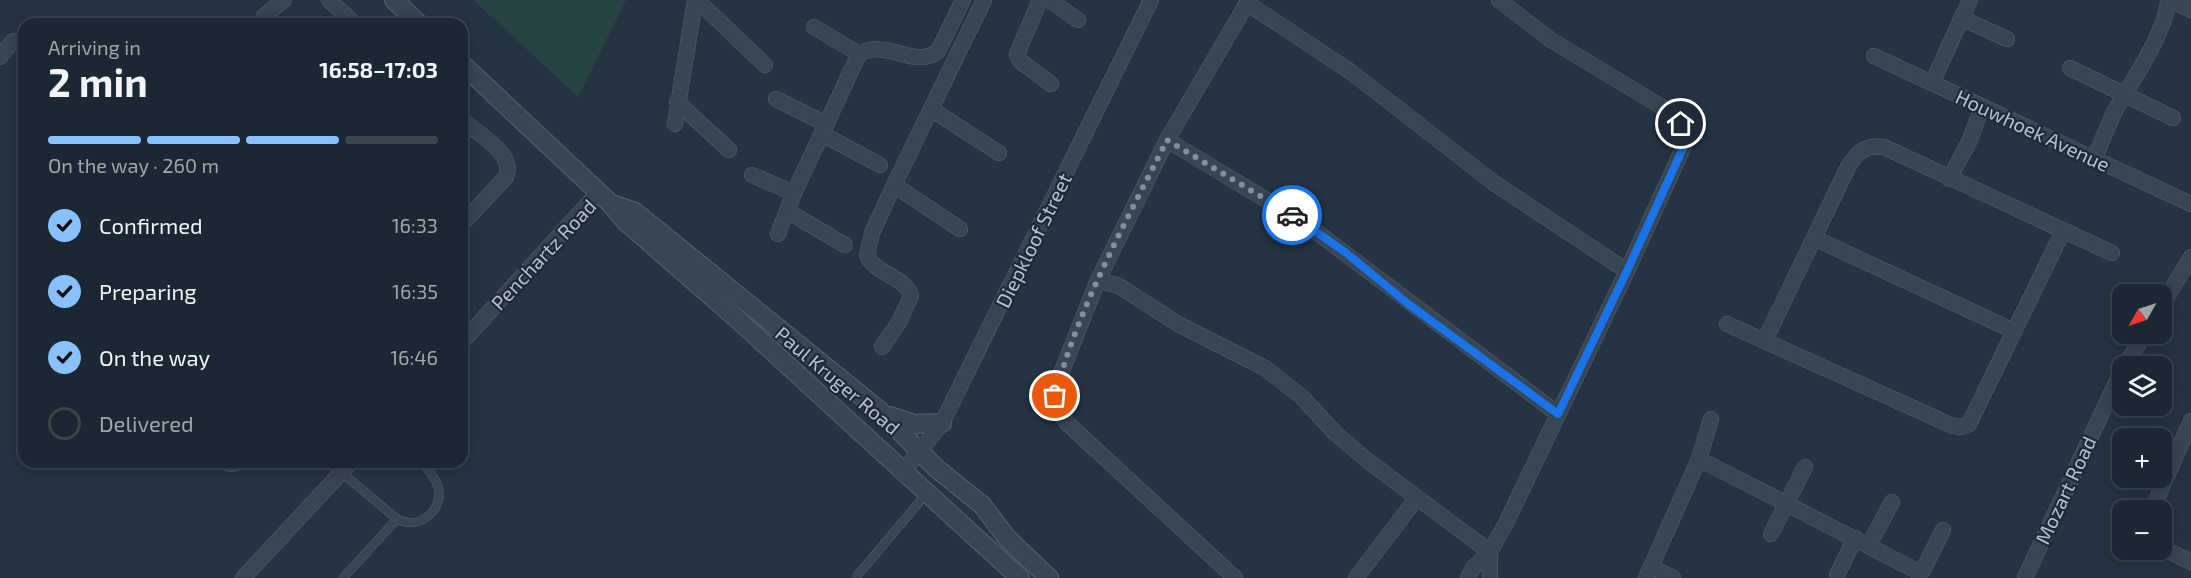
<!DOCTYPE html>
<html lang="en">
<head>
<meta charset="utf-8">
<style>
  :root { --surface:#1b2732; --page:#28333e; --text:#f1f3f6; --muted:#a0a5ac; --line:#39444d; --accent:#88c1fe }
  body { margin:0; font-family:"Exo 2",sans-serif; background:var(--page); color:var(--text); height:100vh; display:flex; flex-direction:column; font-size:22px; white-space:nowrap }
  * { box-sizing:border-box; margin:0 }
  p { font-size:20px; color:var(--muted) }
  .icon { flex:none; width:33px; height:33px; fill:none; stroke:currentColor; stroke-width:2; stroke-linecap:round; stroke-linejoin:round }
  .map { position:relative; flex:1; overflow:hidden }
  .drawer { position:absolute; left:18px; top:18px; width:450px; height:450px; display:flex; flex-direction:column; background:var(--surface); border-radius:18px; box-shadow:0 3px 15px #0003,0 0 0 2px var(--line) }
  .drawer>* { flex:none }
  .needle { width:39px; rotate:231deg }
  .tools { position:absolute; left:2112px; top:284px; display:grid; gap:12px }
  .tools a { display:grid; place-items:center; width:60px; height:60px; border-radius:12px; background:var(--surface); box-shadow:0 3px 15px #0003,0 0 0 2px var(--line); font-size:30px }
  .pin { position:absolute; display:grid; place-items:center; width:51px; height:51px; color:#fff; margin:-26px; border:3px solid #fff; border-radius:50%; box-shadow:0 2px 6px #0007 }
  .courier { position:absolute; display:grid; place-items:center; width:60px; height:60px; margin:-30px; border:4px solid #1a73e8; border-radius:50%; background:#fff; color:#222; box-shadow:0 2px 8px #0007 }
  .overview em { font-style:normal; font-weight:700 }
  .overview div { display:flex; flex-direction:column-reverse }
  .overview { display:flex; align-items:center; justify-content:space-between; height:102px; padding:0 30px }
  h1 { font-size:39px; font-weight:700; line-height:45px }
  .bar { display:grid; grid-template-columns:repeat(4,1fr); gap:9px 6px; align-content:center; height:72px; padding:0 30px }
  .bar i { height:8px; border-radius:4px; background:var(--line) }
  .bar .on { background:var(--accent) }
  .bar p { grid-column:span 4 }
  ol { padding:0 30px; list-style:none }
  li { display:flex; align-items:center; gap:18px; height:66px }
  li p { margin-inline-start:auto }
  li .icon { padding:6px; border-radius:50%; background:var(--accent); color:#111; stroke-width:4 }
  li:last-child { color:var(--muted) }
  li i { width:33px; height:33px; border:3px solid var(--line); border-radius:50% }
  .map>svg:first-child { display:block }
  .green { fill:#264243 }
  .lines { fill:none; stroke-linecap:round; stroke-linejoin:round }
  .service-casing { stroke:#56636f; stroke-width:9 }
  .minor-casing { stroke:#56636f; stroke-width:16 }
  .tertiary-casing { stroke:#56636f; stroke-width:20 }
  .service { stroke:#384552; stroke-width:8 }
  .minor { stroke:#384552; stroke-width:15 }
  .tertiary { stroke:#384552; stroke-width:18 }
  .done { stroke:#828f9c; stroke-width:6; stroke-dasharray:0 10.8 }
  .route { stroke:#1a73e8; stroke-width:8 }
  .labels { text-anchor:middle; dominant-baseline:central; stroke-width:4.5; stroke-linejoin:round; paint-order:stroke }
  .street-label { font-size:20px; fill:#b5c0cc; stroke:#1d2a37 }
</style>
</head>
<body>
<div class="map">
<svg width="2191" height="578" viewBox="0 0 2191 578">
  <rect width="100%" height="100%" fill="#243442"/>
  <polygon class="green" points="473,0 626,0 578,97"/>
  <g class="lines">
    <defs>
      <g id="service">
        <path d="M341,472L397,519C417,530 441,513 439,491C438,480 428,470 422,462"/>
        <polyline points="857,576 927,493"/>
        <polyline points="343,578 397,519"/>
      </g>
      <g id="minor">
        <polyline points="329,0 355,24"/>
        <polyline points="697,0 765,65"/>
        <polyline points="984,0 931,109 999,153"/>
        <polyline points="1040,0 1017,54 1020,61 1051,84"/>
        <polyline points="1049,0 1078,20"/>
        <polyline points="2170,0 2191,10"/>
        <polyline points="1247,3 1351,72 1494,183 1627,271"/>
        <polyline points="264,16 284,0"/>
        <polyline points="1961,18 2007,39"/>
        <polyline points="814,27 859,54"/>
        <polyline points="1874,56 2191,204"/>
        <polyline points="0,57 13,41"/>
        <polyline points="2070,68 2173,118"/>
        <polyline points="1932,83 1970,0"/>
        <polyline points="776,99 826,124"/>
        <polyline points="677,102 729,150"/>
        <polyline points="931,109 894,185 960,229"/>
        <path d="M462,120C477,133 516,154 506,177L462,224"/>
        <polyline points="675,124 695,0"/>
        <polyline points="822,134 880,165"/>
        <polyline points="1167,140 1306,224 1558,414"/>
        <path d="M2094,159C2103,140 2110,118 2121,100C2136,76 2167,28 2168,0"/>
        <polyline points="752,175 794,193"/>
        <polyline points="1949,179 1969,142 1982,107"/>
        <polyline points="787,211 845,245"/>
        <path d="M778,234L794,193L859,54C887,38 915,70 938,51L963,0"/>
        <polyline points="1814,238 2014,331"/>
        <polyline points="1098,280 1119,286 1178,324 1265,368 1302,397 1335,433 1368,461 1490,552 1490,578"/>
        <polyline points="2162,305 2191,257"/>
        <polyline points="1727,324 1953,426 1962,427 1969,424 2063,231"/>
        <path d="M1765,340L1847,169C1856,153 1865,144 1884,147L2112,253"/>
        <polyline points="462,342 599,192"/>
        <path d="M882,347L899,322L911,296C907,277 874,274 867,255L872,233L894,185"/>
        <polyline points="2125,366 2145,333"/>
        <polyline points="1699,459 1921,573"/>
        <polyline points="223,462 231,464 239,462"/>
        <polyline points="902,473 942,423 1151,0"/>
        <polyline points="2152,510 2191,421"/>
        <polyline points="1771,534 1805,467"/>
        <polyline points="1869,545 1892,502"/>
        <polyline points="2162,548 2191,562"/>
        <polyline points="1651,567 1673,578"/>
        <polyline points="1837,575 1855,538"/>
        <polyline points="243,578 351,462"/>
        <polyline points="1235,578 1067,423 1058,411 1055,396 1060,376 1098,280 1167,140 1249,0"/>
        <polyline points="1356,578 1416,499"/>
        <polyline points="1468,578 1473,568 1490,552 1506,523 1627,271 1684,146 1681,124 1662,107 1551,40 1499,0"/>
        <polyline points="1646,578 1699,459 1711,419"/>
        <polyline points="1919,578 1943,530"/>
        <polyline points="2025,578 2122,370"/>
      </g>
      <g id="tertiary">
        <polyline points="394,0 419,24"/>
        <polyline points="462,64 610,203 626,222 735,317 1020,578"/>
        <polyline points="612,204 635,212 880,411 936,468 982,505 1007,538 1049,578"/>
        <polyline points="890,416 914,424 942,423"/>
      </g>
    </defs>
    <use href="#service" class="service-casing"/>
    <use href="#minor" class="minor-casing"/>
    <use href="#tertiary" class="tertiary-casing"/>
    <use href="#service" class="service"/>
    <use href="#minor" class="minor"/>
    <use href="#tertiary" class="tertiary"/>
  </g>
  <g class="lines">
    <path class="done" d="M1055,396C1078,307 1126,222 1167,140L1292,215"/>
    <polyline class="route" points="1292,215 1345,252 1407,303 1558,414 1627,271 1684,146 1681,124"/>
  </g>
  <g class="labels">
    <g class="street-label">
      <text transform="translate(2033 130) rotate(25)">Houwhoek Avenue</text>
      <text transform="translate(1033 240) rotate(-64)">Diepkloof Street</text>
      <text transform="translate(543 254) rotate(-47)">Penchartz Road</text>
      <text transform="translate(838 380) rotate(40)">Paul Kruger Road</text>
      <text transform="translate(2065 490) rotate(-65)">Mozart Road</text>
    </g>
  </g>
</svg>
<div class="tools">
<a><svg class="needle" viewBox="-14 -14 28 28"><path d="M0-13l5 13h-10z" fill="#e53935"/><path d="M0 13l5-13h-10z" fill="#a0a5ac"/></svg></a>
<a><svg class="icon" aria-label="layers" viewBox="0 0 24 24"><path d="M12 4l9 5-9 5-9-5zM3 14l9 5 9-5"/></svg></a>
<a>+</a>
<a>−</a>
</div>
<div class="pin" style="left:1055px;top:396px;background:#ea580c"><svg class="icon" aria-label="bag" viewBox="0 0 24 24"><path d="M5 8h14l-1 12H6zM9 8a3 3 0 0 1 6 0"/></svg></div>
<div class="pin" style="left:1681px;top:124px;background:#1f2937"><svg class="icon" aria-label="home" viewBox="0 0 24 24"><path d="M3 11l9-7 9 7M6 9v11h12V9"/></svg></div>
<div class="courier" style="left:1292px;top:215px"><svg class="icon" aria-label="car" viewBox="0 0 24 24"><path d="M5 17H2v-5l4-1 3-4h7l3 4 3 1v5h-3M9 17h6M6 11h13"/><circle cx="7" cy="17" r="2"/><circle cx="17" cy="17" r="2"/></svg></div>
<section class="drawer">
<div class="overview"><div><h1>2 min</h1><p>Arriving in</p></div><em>16:58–17:03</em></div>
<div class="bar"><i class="on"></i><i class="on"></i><i class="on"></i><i></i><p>On the way · 260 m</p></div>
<ol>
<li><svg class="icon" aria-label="check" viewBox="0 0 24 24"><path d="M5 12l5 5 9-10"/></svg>Confirmed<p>16:33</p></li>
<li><svg class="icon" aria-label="check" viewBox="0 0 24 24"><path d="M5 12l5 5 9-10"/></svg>Preparing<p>16:35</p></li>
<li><svg class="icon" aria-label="check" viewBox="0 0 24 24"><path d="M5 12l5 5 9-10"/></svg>On the way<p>16:46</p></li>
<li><i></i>Delivered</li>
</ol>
</section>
</div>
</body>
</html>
